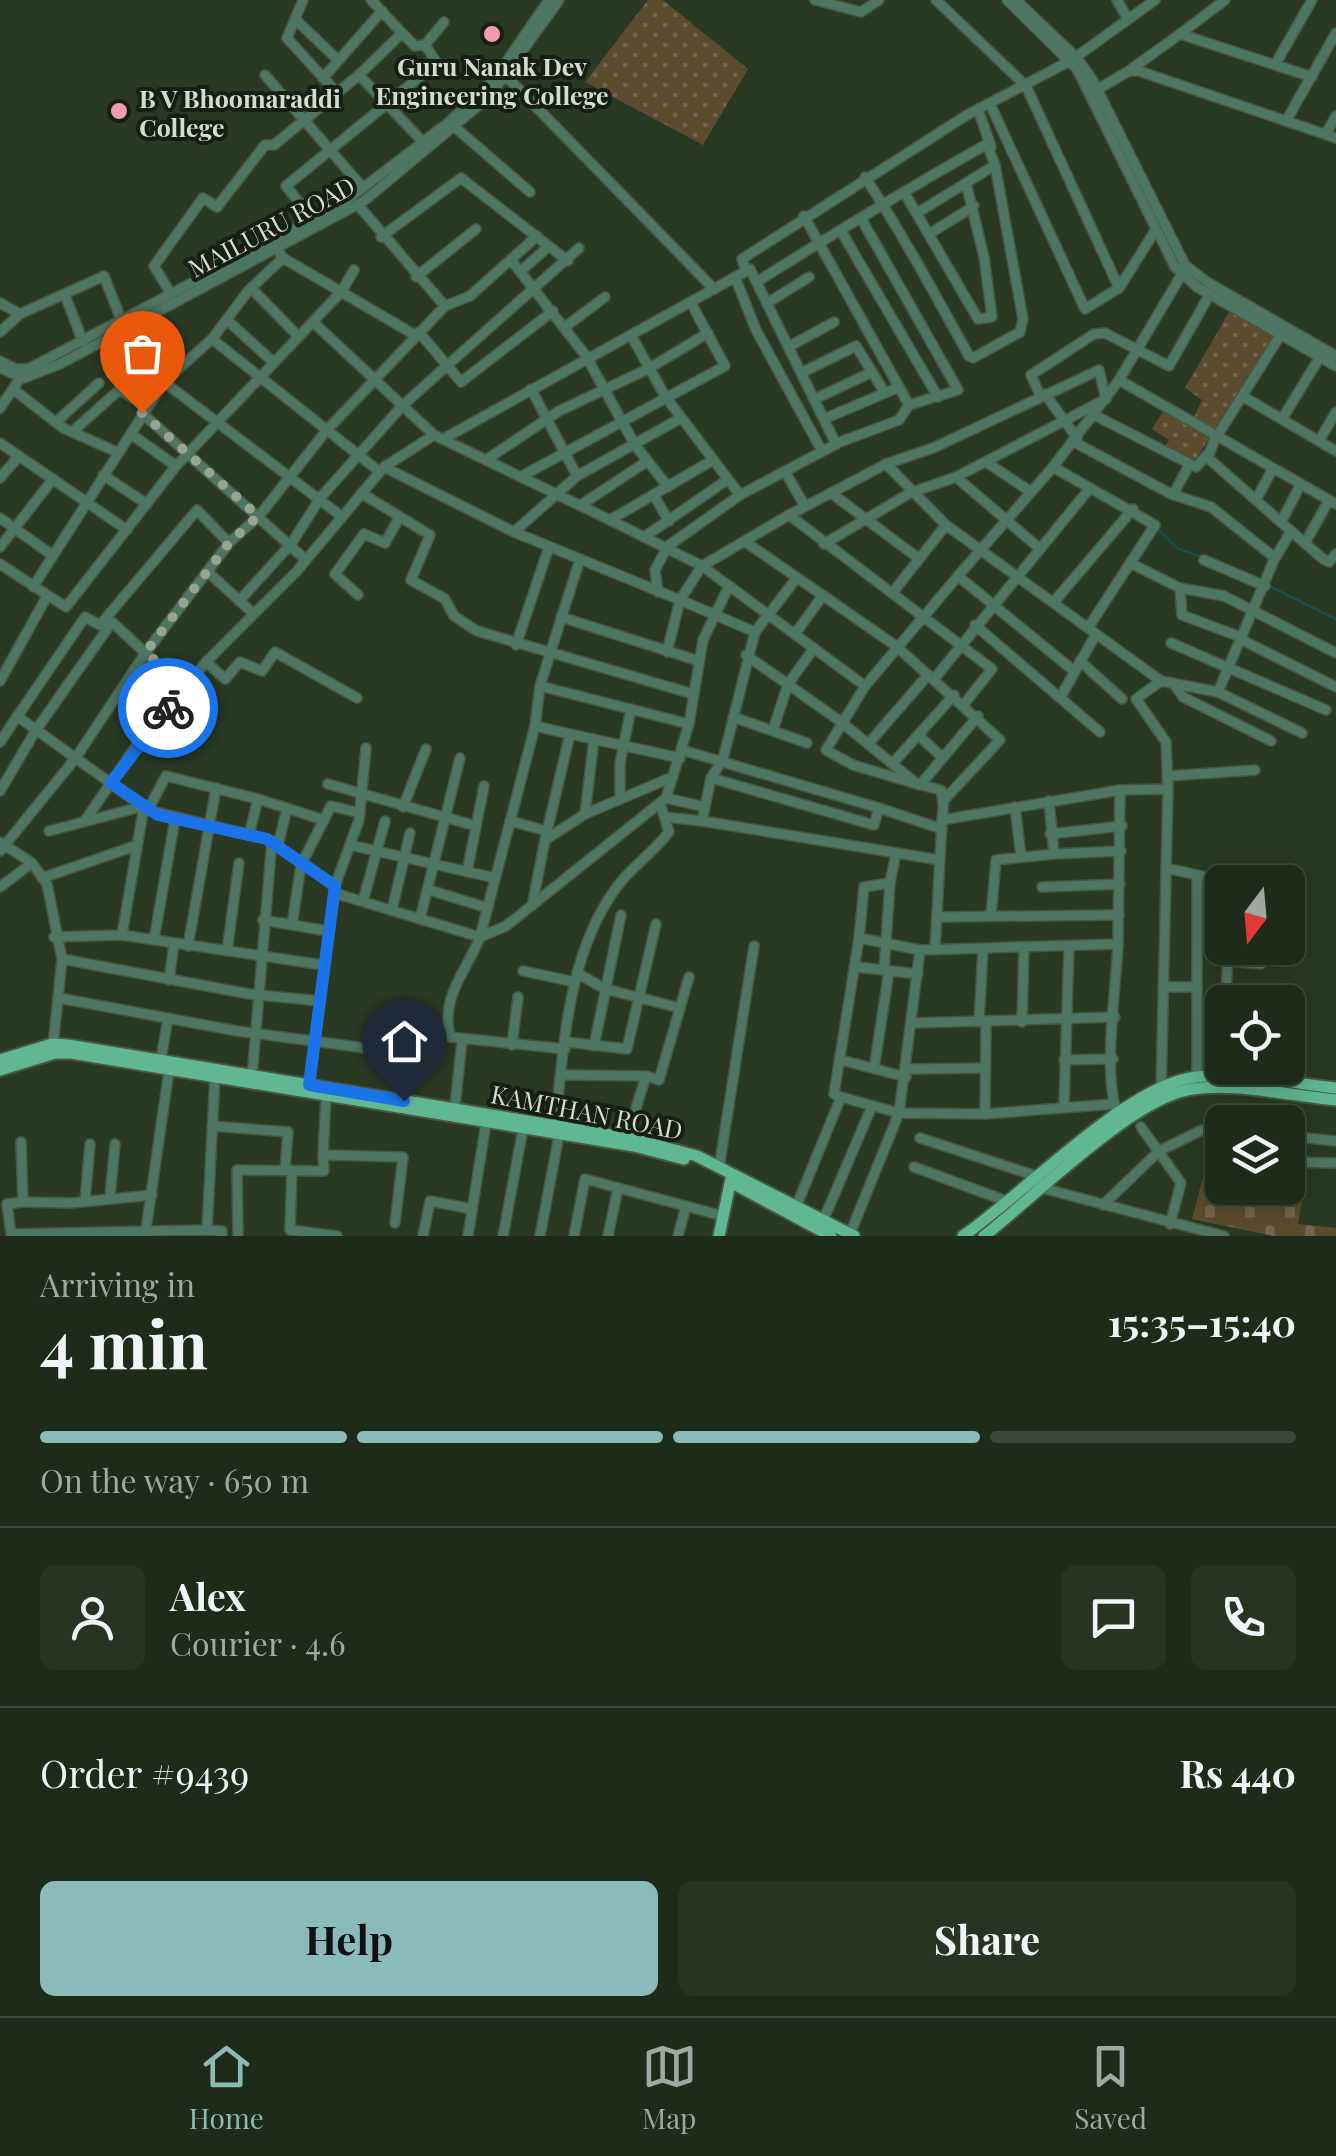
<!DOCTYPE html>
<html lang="en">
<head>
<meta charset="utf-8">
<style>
  :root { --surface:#1f2b1a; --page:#273323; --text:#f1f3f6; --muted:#a1a7a2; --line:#3c4739; --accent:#8bbbb9 }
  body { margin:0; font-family:"Playfair Display",serif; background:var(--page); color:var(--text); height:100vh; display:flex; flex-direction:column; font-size:38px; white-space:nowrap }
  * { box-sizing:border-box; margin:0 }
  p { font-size:32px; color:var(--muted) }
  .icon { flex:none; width:55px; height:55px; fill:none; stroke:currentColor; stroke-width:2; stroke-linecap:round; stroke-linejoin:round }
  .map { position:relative; height:1236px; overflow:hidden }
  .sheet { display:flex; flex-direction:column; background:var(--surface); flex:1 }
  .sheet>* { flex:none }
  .needle { width:65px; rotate:196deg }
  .fabs { position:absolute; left:1205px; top:865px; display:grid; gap:20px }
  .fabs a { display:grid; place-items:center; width:100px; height:100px; border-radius:15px; background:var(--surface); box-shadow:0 5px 25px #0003,0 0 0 2px var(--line); font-size:50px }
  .pin { position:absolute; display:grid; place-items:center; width:85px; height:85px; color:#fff; margin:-102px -42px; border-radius:50% 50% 50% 0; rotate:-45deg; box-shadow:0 0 10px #0007 }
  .pin .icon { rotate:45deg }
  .courier { position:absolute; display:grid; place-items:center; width:100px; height:100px; margin:-50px; border:8px solid #1a73e8; border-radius:50%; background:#fff; color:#222; box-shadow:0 2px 12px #0007 }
  .headline em { font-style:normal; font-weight:700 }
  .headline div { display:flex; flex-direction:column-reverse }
  .headline { display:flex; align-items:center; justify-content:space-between; height:170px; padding:0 40px }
  h1 { font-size:65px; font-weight:700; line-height:75px }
  .bar { display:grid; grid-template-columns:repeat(4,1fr); gap:15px 10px; align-content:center; height:120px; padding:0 40px }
  .bar i { height:12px; border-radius:8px; background:var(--line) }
  .bar .current { background:var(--accent) }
  .bar p { grid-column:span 4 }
  .line { display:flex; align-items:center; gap:25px; padding:0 40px; border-top:2px solid var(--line) }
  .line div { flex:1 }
  .round { display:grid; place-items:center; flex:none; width:105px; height:105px; border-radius:15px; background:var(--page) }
  .action { display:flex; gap:20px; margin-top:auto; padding:20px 40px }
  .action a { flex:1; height:115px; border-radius:15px; background:var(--accent); color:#111; font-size:40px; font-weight:700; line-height:115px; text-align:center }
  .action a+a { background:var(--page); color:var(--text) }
  .menu { display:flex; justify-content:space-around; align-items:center; height:140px; border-top:2px solid var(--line); background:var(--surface); font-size:28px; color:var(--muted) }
  .menu a { display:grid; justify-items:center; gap:5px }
  .menu .current { color:var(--accent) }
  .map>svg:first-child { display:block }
  .cemetery { fill:url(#cemetery-stones) }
  .garden { fill:url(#garden-dots) }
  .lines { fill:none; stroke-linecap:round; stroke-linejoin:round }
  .stream { stroke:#155150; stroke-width:2.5 }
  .minor-casing { stroke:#485742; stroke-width:12 }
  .major-casing { stroke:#485742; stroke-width:15 }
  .minor { stroke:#4e7664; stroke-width:9 }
  .major { stroke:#5fb793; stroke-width:11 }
  .done { stroke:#98a493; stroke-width:10; stroke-dasharray:0 18 }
  .route { stroke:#1a73e8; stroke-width:12 }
  .poi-dot { fill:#f09ab6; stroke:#171e14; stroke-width:4 }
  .labels { text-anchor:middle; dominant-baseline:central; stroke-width:8; stroke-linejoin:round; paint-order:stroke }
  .poi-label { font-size:25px; font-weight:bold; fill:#d3ddcf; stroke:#171e14 }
  .street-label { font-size:25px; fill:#d3ddcf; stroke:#171e14 }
</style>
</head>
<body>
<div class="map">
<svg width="1336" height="1236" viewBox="0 0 1336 1236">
  <defs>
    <pattern id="cemetery-stones" width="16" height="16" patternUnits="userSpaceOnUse" patternTransform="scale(2.5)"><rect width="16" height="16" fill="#5c4c2e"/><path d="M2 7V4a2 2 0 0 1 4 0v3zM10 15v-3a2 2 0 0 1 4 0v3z" fill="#72654b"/></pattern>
    <pattern id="garden-dots" width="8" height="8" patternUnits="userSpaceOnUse" patternTransform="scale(2.5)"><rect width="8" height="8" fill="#5c4c2e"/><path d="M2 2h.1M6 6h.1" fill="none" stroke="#72654b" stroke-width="1.8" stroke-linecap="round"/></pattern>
  </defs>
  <rect width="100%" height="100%" fill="#293923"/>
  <polygon class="cemetery" points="1207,1162 1222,1165 1222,1188 1266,1188 1303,1196 1298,1224 1336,1228 1336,1236 1273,1236 1192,1219"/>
  <g class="garden">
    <polygon points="648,0 663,0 748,69 703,145 585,82"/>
    <polygon points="1232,307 1281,334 1229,417 1224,415 1194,462 1165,447 1169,440 1152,429 1164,410 1191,424 1202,400 1185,388"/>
  </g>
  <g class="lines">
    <g class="stream">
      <polyline points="1159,530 1177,548 1204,558"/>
      <polyline points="1269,586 1336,619"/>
    </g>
    <defs>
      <g id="minor">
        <polyline points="303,0 287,38 338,94"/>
        <polyline points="371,0 402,33"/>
        <polyline points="815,0 861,12 879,0"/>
        <polyline points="936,0 1026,86 1119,288 1085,309 990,104"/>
        <polyline points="1007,0 1077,69 1175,267 1197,287 1336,366"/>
        <polyline points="1016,0 1076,57 1092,79 1185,265 1207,282 1336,356"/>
        <polyline points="1117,0 1128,19"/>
        <polyline points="1225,0 1180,34 1312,77"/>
        <polyline points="295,19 338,60"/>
        <polyline points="1076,57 1155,0"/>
        <polyline points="1276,63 1312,0"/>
        <polyline points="1130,70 1180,34"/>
        <polyline points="265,75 363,188"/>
        <polyline points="359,75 402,33 415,46 425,45"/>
        <polyline points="506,76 714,289"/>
        <polyline points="323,78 382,11"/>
        <polyline points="1098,89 1129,71 1139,71 1336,138"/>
        <polyline points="978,109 991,147"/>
        <polyline points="1286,121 1336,33"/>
        <polyline points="456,128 530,192"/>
        <polyline points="1326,134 1336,116"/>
        <polyline points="904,192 978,319 992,317 984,257 966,183 995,165"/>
        <polyline points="358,205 445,306"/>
        <polyline points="917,213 966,183"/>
        <polyline points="804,216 909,405"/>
        <polyline points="312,219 286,186 437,63 425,45 444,22"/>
        <polyline points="841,231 938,397"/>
        <polyline points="929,234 974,206"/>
        <polyline points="381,237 461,178 568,261"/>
        <polyline points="283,258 415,335"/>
        <polyline points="511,260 586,356 635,445 668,487"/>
        <polyline points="521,271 549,246"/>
        <polyline points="746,271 742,259 967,115 1070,61"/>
        <polyline points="416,277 476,229"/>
        <polyline points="735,277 756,330 822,451"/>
        <path d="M758,281C833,234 909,188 987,144L995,165L1023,319L1020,332L973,358L969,356C936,296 903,235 865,177"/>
        <polyline points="251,288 298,336"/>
        <polyline points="1119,288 1155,231"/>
        <polyline points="171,294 154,266 203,198 217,207 265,145 274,145 359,75 423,142"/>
        <polyline points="65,295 83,342"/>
        <polyline points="769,302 809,277"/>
        <polyline points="0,303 20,314"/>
        <polyline points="227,320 272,361"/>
        <polyline points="313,322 434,435 610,520 713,460"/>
        <polyline points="565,327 605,297"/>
        <polyline points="0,332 20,314 104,276 122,322"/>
        <polyline points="419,332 461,382 553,311"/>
        <polyline points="632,337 665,396 740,495"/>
        <polyline points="212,339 380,472"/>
        <polyline points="790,346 834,322"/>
        <polyline points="0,361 16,369 28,369 342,204 449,122 493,81 549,0"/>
        <polyline points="0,368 24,378 60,364 364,201 490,96 559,0"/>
        <polyline points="803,372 856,346 885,393"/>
        <polyline points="20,378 13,389 63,428 117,452"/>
        <polyline points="1119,380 1336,504"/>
        <polyline points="164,382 341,516"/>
        <polyline points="531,389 577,476"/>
        <polyline points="1045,394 1077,438"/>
        <polyline points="1040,395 1031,375 1094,334 1105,333 1169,366 1210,294"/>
        <polyline points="1242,396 1336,451"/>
        <polyline points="815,399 872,372"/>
        <polyline points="0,408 13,389"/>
        <polyline points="142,413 306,560"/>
        <polyline points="1094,415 1196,467 1207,455"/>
        <polyline points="824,419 899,387"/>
        <polyline points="1282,419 1320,357"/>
        <polyline points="56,422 99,383"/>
        <polyline points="72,432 119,390 147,406"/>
        <polyline points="131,434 176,466"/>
        <polyline points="1216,435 1208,458 1323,559 1329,562 1336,554"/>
        <polyline points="1217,436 1281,334"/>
        <polyline points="443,439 750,269 836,444"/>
        <polyline points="1319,441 1336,412"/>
        <polyline points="1074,442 1171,494 1211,507 1275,558"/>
        <polyline points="0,443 127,530"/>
        <polyline points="486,460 559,411 648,369 708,333"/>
        <polyline points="986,462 1031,492"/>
        <polyline points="886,464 946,525 1161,681 1218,692 1274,560 1291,531"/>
        <polyline points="384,467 514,532 680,600 667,652"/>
        <polyline points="1053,467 1119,380 1182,274"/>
        <polyline points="785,472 805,506"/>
        <polyline points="103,475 147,504"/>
        <polyline points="520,477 725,366 691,303"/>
        <polyline points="956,477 1039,548"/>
        <polyline points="0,478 19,456"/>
        <polyline points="361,493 430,535 411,580 445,599 454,616 477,631 693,694"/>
        <polyline points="831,493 918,558"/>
        <polyline points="1173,495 1189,465"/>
        <polyline points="654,496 669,521"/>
        <polyline points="1256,500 1273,468"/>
        <polyline points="581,505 646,462"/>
        <polyline points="789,515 886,464 933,448 1099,370 1106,399 956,477 910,493 824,544"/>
        <polyline points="0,518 52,555"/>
        <polyline points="610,520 702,566 865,686"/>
        <polyline points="1281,522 1301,484"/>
        <polyline points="514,532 577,476 681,418"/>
        <polyline points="644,537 727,480"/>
        <polyline points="747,543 896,646 1000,740 944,800 942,820"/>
        <polyline points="1305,543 1329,500"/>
        <polyline points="0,547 53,479"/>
        <polyline points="1204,560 1265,586"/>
        <polyline points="1130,563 1180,588 1224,596 1336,653"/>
        <polyline points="0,564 66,607 176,466 342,291 354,270"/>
        <polyline points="208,572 254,614"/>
        <polyline points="796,579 755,632 723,759 711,778 874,825 879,808 942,829"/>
        <polyline points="33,587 164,382 212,339 248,291 283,258 276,247"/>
        <polyline points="1180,588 1182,615 1243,638"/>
        <polyline points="658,592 655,570 668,546 740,495 840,442 899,420 909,405 958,390 862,220"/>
        <polyline points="893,592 946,525"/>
        <polyline points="358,595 335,574 364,534 385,543 399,518"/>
        <polyline points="239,601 291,544 321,497 403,405 579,248"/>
        <polyline points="1053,603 1133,509"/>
        <polyline points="561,617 699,661"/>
        <polyline points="975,625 1100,732"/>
        <polyline points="755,632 680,600 702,566 789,515 992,669 964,704"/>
        <polyline points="795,634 821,598"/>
        <polyline points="1242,640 1336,687"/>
        <polyline points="1171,643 1326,710"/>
        <polyline points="516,645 549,547"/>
        <polyline points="746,655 840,721 917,784 941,790 943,803"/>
        <polyline points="1080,661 1122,699"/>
        <polyline points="206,662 225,679 240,662 262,671 275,652 357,698"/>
        <polyline points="1074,671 958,576 1053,467 1155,525 1088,628"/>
        <polyline points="934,679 1090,488"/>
        <polyline points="0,681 46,598"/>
        <polyline points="1161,681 1136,699 1166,742 1168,789"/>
        <polyline points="1173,683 1183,697 1271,741"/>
        <polyline points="540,686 689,724"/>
        <polyline points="1218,692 1302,733"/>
        <polyline points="1060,698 1096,634"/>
        <polyline points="17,716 148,810 267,839 335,886"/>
        <polyline points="733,717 807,743"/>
        <polyline points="535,726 570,734 545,840 585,814 670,778"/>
        <polyline points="773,730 788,684 814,648"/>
        <polyline points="570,734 680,758"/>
        <polyline points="918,735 942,757"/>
        <polyline points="0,742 85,617 100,625 197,510 229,543"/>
        <polyline points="869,743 928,675"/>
        <polyline points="682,750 879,808"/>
        <polyline points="893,763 954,695"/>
        <polyline points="1168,776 1255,770"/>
        <polyline points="711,778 702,821 940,860"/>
        <polyline points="328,784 476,826"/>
        <polyline points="917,784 853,765 826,750 865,686 958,576"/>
        <polyline points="920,785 978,716"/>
        <polyline points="0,791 36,730 112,622 184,689 206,662 296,572 384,467 434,435"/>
        <polyline points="620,797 620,763 631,709"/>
        <polyline points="258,799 324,820"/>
        <polyline points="1049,801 1054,854 1121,851"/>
        <polyline points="403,807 426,749"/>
        <polyline points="705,807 666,798 689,724 703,640 729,586"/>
        <polyline points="1015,807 1021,856"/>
        <polyline points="148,810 166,776 258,799 249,835"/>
        <polyline points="585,814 594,739"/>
        <polyline points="665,817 702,821"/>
        <polyline points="510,821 547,831"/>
        <polyline points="84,822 136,746 184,689"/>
        <polyline points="49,831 144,806"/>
        <polyline points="1050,834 1122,826"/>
        <polyline points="0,842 32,863 47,884 62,959 53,1046"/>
        <polyline points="278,845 287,808"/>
        <polyline points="350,845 495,878"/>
        <polyline points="0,851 75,759 146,652 229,543 259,516 326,431 445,306 470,296 537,236"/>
        <polyline points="1166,868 1229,882"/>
        <polyline points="467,872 484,786"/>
        <polyline points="1197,875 1197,1077"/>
        <polyline points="42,878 135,846"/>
        <polyline points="0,887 32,863"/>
        <polyline points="1042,887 1120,884"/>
        <polyline points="429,890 488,908"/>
        <polyline points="334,893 480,937 535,726 540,686 580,559"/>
        <polyline points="363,901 385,821"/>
        <polyline points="532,906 545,840"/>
        <polyline points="392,910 410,833"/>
        <polyline points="991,916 996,860 1054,854"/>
        <polyline points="937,917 1119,915"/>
        <polyline points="420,919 460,758"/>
        <polyline points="263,920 328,931"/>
        <polyline points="292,925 301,865 331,806 360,813"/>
        <polyline points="122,935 144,806"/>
        <polyline points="54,937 122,935 323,965"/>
        <polyline points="859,938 864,887 890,883 896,853"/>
        <polyline points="154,940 175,819"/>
        <polyline points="1118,944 1120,790"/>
        <polyline points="188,946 216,788"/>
        <polyline points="935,950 942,820 1120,790 1168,789 1161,1092"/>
        <polyline points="227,951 239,863"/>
        <polyline points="62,959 249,994 320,1001"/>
        <polyline points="1228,961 1261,964 1263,948"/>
        <polyline points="857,967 918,974"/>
        <polyline points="884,970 890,883"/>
        <polyline points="523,971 575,982"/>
        <polyline points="577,973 605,989 680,1008"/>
        <polyline points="169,980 174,944"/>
        <polyline points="1163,987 1196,987"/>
        <polyline points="59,998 237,1031 373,1049"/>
        <polyline points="1226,1002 1228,948"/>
        <polyline points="979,1022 983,949"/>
        <polyline points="1022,1022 1024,947"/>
        <polyline points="914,1023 1115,1017"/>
        <polyline points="566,1042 627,1049 656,924"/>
        <polyline points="512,1045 518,997"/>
        <polyline points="594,1046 621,915"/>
        <path d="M565,1049L450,1037C440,996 467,971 480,937L506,926L666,798"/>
        <polyline points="161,1059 168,1018"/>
        <polyline points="841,1060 906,1077"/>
        <polyline points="1064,1060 1113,1059"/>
        <polyline points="874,1069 889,971"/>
        <polyline points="907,1069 985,1068"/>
        <polyline points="561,1075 646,1076"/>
        <polyline points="215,1077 207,1230 222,1231 222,1236"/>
        <polyline points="252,1077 272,841"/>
        <polyline points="309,1085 335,886 359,820 366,748"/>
        <polyline points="326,1097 323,1155 403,1157 395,1223"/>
        <polyline points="841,1097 834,1094 859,938 920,950"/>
        <polyline points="1064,1106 1069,946"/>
        <polyline points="985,1114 986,1022"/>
        <polyline points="454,1115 462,1041"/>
        <polyline points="212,1126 288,1132 285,1170"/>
        <path d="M555,1126C564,1047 567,955 616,888C631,867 654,852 669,832L660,803"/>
        <polyline points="1141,1127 1181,1183 1170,1224"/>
        <polyline points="1288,1136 1336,1141"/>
        <polyline points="627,1137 646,1076 659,1080 689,977"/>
        <polyline points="920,1138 1039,1177"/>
        <polyline points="1288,1162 1336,1163"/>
        <polyline points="914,1167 1009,1202"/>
        <polyline points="719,1168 754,946"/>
        <polyline points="292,1170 290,1230 337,1236"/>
        <polyline points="1038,1187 1224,1236"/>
        <polyline points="110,1196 115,1144"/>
        <polyline points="85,1201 90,1144"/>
        <polyline points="23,1202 71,1203 152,1195"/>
        <polyline points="1103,1205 1159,1151 1202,1130"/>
        <polyline points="796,1207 841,1097 899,1113 985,1114 1114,1104"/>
        <polyline points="823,1221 872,1106"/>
        <polyline points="11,1234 7,1204 23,1202 21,1142"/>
        <polyline points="12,1234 207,1230"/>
        <path d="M850,1234L899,1113L920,950L1118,944C1116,991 1102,1074 1118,1116"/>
        <polyline points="145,1236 170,1064"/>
        <polyline points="238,1236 237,1170 324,1171 323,1155"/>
        <polyline points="423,1236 430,1201 472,1209"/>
        <polyline points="468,1236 486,1123"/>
        <polyline points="503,1236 523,1129"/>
        <polyline points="540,1236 559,1135"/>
        <polyline points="574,1236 585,1179 723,1216"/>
        <polyline points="608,1236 618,1188"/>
        <polyline points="678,1236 686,1206"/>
      </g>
      <g id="major">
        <polyline points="0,1060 52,1044 68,1045 630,1138 697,1156 854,1236"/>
        <polyline points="0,1070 55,1053 71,1053 634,1146 684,1159"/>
        <polyline points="732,1183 831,1236"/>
        <polyline points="719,1236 731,1179"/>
        <path d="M963,1236C1024,1194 1121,1091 1190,1078C1236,1070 1290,1083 1336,1088"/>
        <path d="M984,1236C1034,1197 1125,1106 1183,1091C1223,1080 1293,1096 1336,1100"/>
      </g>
    </defs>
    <use href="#minor" class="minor-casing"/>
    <use href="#major" class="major-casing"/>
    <use href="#minor" class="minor"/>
    <use href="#major" class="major"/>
  </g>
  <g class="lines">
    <polyline class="done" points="142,413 258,516 229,543 146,652 184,689 168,708"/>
    <polyline class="route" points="168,708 111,783 158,815 267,839 335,886 309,1085 404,1101"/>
  </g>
  <g class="poi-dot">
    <circle cx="492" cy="34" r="10"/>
    <circle cx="119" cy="111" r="10"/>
  </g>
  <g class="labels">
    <g class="poi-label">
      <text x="492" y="65">Guru Nanak Dev<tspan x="492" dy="29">Engineering College</tspan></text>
      <text x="139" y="97" text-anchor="start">B V Bhoomaraddi<tspan x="139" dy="29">College</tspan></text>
    </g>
    <g class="street-label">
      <text transform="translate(271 226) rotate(-28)">MAILURU ROAD</text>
      <text transform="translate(587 1111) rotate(11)">KAMTHAN ROAD</text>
    </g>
  </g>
</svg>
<div class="fabs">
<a><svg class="needle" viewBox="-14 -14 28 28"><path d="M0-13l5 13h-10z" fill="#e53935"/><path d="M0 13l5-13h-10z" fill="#a1a7a2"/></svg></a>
<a><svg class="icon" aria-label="locate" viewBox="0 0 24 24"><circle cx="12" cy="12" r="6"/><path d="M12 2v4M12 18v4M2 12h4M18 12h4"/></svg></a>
<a><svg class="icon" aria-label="layers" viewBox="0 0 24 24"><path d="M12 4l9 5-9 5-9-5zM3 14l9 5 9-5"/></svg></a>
</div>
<div class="pin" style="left:142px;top:413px;background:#ea580c"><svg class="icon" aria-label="bag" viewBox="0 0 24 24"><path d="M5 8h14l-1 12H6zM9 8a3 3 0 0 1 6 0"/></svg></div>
<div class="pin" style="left:404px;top:1101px;background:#1f2937"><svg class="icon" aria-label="home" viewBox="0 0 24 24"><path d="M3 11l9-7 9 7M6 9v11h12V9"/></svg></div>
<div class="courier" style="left:168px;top:708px"><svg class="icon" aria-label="bike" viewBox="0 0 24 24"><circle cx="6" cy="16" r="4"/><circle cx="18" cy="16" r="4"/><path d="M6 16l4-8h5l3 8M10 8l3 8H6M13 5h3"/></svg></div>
</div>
<section class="sheet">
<div class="headline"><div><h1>4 min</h1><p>Arriving in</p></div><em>15:35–15:40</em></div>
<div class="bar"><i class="current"></i><i class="current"></i><i class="current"></i><i></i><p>On the way · 650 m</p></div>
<div class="line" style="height:180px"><a class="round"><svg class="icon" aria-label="person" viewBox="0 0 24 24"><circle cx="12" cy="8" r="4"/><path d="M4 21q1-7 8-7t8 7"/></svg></a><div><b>Alex</b><p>Courier · 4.6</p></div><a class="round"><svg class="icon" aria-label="chat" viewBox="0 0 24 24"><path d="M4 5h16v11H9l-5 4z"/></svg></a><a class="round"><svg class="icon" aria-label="phone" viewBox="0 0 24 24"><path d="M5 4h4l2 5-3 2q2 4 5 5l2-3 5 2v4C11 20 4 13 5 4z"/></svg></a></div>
<div class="line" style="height:130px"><div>Order #9439</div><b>Rs 440</b></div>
<div class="action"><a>Help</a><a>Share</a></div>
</section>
<nav class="menu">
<a class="current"><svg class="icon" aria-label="home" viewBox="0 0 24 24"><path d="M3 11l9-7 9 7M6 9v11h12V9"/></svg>Home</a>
<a><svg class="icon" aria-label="map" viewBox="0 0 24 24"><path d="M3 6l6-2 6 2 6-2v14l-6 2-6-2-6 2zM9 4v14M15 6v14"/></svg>Map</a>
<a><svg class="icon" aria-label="saved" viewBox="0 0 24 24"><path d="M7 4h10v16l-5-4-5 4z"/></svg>Saved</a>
</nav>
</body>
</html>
